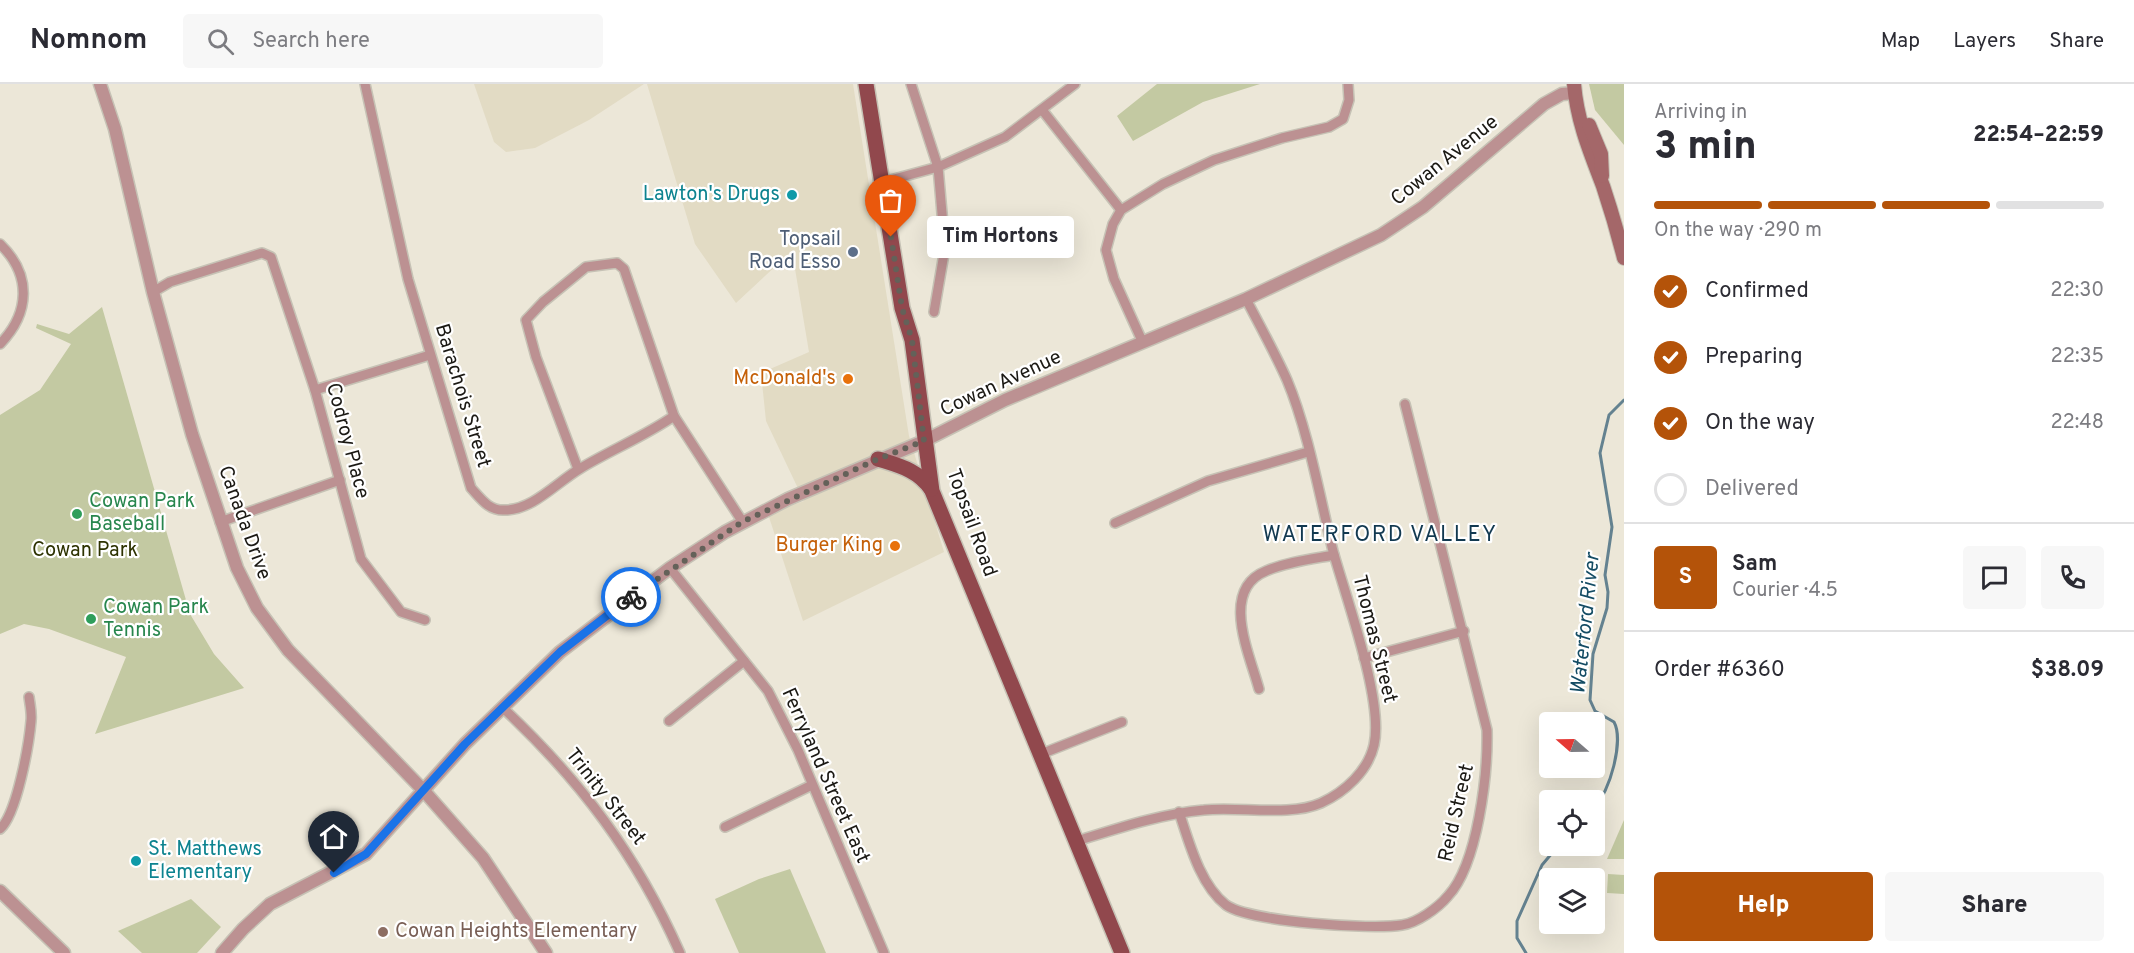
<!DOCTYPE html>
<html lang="en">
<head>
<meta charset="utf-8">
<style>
  :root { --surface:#fff; --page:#f7f7f7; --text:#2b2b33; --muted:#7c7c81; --line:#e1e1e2; --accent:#b45309 }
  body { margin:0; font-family:Overpass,sans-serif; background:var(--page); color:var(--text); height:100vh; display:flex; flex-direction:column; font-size:22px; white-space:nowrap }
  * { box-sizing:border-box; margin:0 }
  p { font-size:20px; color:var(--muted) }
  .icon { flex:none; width:33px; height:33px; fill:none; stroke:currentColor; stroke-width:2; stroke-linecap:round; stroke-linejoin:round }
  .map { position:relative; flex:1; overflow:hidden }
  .side { display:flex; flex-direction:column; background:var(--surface); width:510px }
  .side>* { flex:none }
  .needle { width:39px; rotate:290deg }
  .fabs { position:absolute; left:1539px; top:628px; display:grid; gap:12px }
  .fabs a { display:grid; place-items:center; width:66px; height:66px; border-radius:6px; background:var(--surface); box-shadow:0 6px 24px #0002; font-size:30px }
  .pin { position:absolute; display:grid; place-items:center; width:51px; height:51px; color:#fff; margin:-62px -26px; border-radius:50% 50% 50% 0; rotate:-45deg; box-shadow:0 0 6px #0007 }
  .pin .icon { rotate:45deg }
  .courier { position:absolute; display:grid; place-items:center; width:60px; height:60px; margin:-30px; border:4px solid #1a73e8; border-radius:50%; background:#fff; color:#222; box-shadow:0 2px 8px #0007 }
  .bubble { position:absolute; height:42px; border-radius:6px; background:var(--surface); box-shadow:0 6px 24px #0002; font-size:20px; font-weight:800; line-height:42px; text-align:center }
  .headline em { font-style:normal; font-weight:800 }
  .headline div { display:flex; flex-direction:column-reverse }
  .headline { display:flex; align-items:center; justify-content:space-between; height:102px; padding:0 30px }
  h1 { font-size:39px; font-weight:800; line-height:45px }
  .bar { display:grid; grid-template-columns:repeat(4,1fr); gap:9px 6px; align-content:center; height:72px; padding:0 30px }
  .bar i { height:8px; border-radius:4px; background:var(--line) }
  .bar .selected { background:var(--accent) }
  .bar p { grid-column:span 4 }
  .line { display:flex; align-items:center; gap:15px; padding:0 30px; border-top:2px solid var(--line) }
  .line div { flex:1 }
  .round { display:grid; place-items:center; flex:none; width:63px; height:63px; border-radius:6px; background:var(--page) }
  ol { padding:0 30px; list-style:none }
  li { display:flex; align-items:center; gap:18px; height:66px }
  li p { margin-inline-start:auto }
  li .icon { padding:6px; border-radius:50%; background:var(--accent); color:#fff; stroke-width:4 }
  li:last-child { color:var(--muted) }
  li i { width:33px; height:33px; border:3px solid var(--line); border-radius:50% }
  .button { display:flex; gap:12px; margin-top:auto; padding:12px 30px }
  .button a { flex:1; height:69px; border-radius:6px; background:var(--accent); color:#fff; font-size:24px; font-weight:800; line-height:69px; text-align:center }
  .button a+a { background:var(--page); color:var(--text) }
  header { display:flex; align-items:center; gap:36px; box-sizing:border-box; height:84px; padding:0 30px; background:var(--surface); border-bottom:2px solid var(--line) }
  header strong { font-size:28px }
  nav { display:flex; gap:33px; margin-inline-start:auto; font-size:21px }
  .search { width:420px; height:54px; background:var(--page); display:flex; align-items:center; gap:15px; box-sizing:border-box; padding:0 21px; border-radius:6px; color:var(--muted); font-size:22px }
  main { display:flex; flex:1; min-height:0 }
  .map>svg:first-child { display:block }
  .built { fill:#e2dbc4 }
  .green { fill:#c3c9a2 }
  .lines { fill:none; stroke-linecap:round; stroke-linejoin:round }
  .stream { stroke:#648290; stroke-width:3 }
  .minor-casing { stroke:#c6c2b5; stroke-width:12 }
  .tertiary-casing { stroke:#c6c2b5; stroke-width:15 }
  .secondary-casing { stroke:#c6c2b5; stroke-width:16 }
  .primary-casing { stroke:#c6c2b5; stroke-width:18 }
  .minor { stroke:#bc9192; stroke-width:9 }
  .tertiary { stroke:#bc9192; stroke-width:12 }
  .secondary { stroke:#a46769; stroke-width:14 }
  .primary { stroke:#91484d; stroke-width:15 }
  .done { stroke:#646159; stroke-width:6; stroke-dasharray:0 10.8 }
  .route { stroke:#1a73e8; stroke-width:8 }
  .culture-dot { fill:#0f9aa8; stroke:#fff; stroke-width:2 }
  .service-dot { fill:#5c6f8a; stroke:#fff; stroke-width:2 }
  .food-dot { fill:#e8710a; stroke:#fff; stroke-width:2 }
  .leisure-dot { fill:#2e9e5b; stroke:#fff; stroke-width:2 }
  .education-dot { fill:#8d6e63; stroke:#fff; stroke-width:2 }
  .labels { text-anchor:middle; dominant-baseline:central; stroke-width:4.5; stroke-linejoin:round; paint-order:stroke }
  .street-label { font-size:20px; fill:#1b1914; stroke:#fff }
  .culture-label { font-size:20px; fill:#0d838f; stroke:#fff; text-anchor:end }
  .service-label { font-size:20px; fill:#4e5e75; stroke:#fff; text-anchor:end }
  .food-label { font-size:20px; fill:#c56008; stroke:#fff; text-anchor:end }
  .leisure-label { font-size:20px; fill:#27864d; stroke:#fff; text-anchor:start }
  .park-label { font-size:20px; fill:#2d3200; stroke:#fff }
  .education-label { font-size:20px; fill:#785e54; stroke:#fff; text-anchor:start }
  .water-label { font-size:21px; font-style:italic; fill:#144c64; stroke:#fff }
  .quarter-label { font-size:22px; letter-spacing:1.5px; fill:#123950; stroke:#fff }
</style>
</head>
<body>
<header>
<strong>Nomnom</strong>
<div class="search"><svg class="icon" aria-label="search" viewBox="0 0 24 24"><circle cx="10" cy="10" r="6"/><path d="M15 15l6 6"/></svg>Search here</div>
<nav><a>Map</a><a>Layers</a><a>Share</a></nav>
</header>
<main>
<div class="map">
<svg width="1624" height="869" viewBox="0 0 1624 869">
  <rect width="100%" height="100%" fill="#ece7d8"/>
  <g class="built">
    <polygon points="474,0 644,0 589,36 535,64 506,68 494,58"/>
    <polygon points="647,0 853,0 909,352 944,468 803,537 768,430 804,417 766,337 761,289 809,268 792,167 736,219 695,160"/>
  </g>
  <g class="green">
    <polygon points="1157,0 1260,0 1203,18 1133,57 1117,32"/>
    <polygon points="1589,0 1624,0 1624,61 1595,26"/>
    <polygon points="102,223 190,530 214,570 244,604 95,650 126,573 49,545 24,540 0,550 0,331 40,306 71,260 36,244 37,240 69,250"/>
    <polygon points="1624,736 1624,775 1607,775"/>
    <polygon points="790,785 826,869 739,869 715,815 759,795"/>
    <polygon points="1608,790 1624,791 1624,810 1607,809"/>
    <polygon points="191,815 221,843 197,869 142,869 118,847"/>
  </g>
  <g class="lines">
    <g class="stream">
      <path d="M1594,723C1610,709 1624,656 1614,638L1595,627L1590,616L1593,570L1607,524L1608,508L1605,491L1612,443L1600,369L1609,331L1624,316"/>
      <polyline points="1526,869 1517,854 1517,837 1542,781 1558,762"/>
    </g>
    <defs>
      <g id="minor">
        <path d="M365,0L408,195L471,404C481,415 489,427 505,426C533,426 557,398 581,384C611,366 645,352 674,332"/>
        <polyline points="911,0 938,83 945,164 934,228"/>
        <polyline points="1043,27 1121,126"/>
        <polyline points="883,98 938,83 1005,53 1075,0"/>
        <path d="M0,160C32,191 30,229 0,260"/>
        <polyline points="153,208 170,198 262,169 271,173 315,306 361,475 401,528 425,536"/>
        <polyline points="1143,259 1114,195 1106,166 1113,140 1121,126 1163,100 1214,76 1282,54 1329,43 1343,35 1349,16 1348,0"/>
        <polyline points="315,306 430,271"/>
        <polyline points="578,385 536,273 526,236 543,218 586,183 617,179 624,185 674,332 742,437"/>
        <polyline points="220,438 340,396"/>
        <polyline points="1115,439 1208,397 1308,368"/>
        <polyline points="670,484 768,607 798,666 884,869"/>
        <polyline points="1364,574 1464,547"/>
        <path d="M1259,605C1250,571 1219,506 1266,487C1287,478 1312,475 1334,471"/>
        <path d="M502,623C581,697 636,770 680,869"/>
        <polyline points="669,637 744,577"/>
        <polyline points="1041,670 1122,638"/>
        <path d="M1179,728C1189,758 1200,801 1226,821C1250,838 1372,846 1402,841C1417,839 1438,824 1448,812C1478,780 1488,689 1487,646L1405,320"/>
        <polyline points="725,743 812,701"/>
        <path d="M0,745C17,730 29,660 31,637C32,629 30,621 29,613"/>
        <path d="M1077,757C1119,744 1160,730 1204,726C1238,722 1290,733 1321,719C1345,708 1368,687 1374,661C1384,617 1346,514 1333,467C1320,414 1308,346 1287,296C1275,269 1260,242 1246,215"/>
      </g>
      <g id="tertiary">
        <polyline points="100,0 115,45 153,208 192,350 237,484 257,524 288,566 424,707 483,774 546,869"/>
        <polyline points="0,807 64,869"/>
        <polyline points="222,869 243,845 270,820 366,770 465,660 560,568 670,484 725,448 788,415 924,357 1005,316 1246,215 1381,151 1423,123 1544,20 1562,10 1575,9"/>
      </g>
      <g id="secondary">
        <path d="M1574,0C1577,37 1590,68 1603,102C1611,126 1618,150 1624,174"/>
        <polyline points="1589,41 1601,70 1602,92"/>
      </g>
      <g id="primary">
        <polyline points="866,0 902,224 912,256 932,407 1122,869"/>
        <path d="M878,375C900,382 918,386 931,405"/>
      </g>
    </defs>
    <use href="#minor" class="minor-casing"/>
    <use href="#tertiary" class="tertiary-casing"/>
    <use href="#secondary" class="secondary-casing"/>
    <use href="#primary" class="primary-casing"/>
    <use href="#minor" class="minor"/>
    <use href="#tertiary" class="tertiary"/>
    <use href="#secondary" class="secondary"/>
    <use href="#primary" class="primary"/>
  </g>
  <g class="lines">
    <polyline class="done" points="631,513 742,438 878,375 924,357 912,256 902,224 891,153"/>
    <polyline class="route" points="334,789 366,770 465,660 560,568 631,513"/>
  </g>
  <g class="culture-dot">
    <circle cx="792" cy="111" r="6"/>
    <circle cx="136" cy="777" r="6"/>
  </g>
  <circle class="service-dot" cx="853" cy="168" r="6"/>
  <g class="food-dot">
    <circle cx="848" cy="295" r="6"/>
    <circle cx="895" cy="462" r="6"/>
  </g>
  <g class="leisure-dot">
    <circle cx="77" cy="430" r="6"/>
    <circle cx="91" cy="535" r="6"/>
  </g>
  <circle class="education-dot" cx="383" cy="848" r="6"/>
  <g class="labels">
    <g class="street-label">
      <text transform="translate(1445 77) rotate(-39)">Cowan Avenue</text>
      <text transform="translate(1001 300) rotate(-25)">Cowan Avenue</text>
      <text transform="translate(462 312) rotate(73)">Barachois Street</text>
      <text transform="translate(347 357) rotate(75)">Codroy Place</text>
      <text transform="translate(244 439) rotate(70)">Canada Drive</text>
      <text transform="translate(971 439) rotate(70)">Topsail Road</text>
      <text transform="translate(1374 555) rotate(76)">Thomas Street</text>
      <text transform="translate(825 692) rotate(66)">Ferryland Street East</text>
      <text transform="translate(605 713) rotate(52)">Trinity Street</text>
      <text transform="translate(1457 729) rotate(-77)">Reid Street</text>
    </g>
    <g class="culture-label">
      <text x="780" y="111">Lawton's Drugs</text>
      <text x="148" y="766" text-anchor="start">St. Matthews<tspan x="148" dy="23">Elementary</tspan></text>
    </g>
    <g class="service-label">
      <text x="841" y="156">Topsail<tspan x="841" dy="23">Road Esso</tspan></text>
    </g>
    <g class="food-label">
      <text x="836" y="295">McDonald's</text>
      <text x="883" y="462">Burger King</text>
    </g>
    <g class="leisure-label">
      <text x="89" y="418">Cowan Park<tspan x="89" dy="23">Baseball</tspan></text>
      <text x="103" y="524">Cowan Park<tspan x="103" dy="23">Tennis</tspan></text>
    </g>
    <g class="park-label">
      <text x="85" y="467">Cowan Park</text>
    </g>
    <g class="education-label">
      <text x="395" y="848">Cowan Heights Elementary</text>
    </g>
    <g class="water-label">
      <text transform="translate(1586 540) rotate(-84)">Waterford River</text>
    </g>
    <g class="quarter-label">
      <text x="1380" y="451">WATERFORD VALLEY</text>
    </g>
  </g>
</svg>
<div class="fabs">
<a><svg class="needle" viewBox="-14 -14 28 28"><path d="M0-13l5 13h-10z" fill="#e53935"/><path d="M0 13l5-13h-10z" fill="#7c7c81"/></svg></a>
<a><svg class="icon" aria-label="locate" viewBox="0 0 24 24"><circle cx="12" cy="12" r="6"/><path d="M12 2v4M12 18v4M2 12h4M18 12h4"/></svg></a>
<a><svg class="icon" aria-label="layers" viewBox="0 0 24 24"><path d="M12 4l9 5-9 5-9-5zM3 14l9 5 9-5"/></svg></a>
</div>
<div class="pin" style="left:891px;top:153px;background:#ea580c"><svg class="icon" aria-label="bag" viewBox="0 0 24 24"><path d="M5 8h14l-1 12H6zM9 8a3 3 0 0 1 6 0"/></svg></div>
<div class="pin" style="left:334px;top:789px;background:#1f2937"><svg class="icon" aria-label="home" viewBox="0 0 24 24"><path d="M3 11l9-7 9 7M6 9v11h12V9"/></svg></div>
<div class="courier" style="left:631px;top:513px"><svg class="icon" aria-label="bike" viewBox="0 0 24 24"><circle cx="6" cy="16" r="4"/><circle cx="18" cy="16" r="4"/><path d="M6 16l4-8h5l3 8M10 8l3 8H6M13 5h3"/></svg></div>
<div class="bubble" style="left:927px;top:132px;width:147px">Tim Hortons</div>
</div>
<section class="side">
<div class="headline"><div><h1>3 min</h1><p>Arriving in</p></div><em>22:54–22:59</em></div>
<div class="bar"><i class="selected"></i><i class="selected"></i><i class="selected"></i><i></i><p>On the way · 290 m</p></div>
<ol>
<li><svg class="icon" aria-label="check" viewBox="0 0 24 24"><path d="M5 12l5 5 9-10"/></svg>Confirmed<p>22:30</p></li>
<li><svg class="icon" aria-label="check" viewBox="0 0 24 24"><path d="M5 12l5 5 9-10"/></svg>Preparing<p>22:35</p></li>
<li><svg class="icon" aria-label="check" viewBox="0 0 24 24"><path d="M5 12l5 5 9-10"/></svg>On the way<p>22:48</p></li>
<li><i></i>Delivered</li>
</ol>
<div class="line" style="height:108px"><b class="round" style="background:var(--accent);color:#fff">S</b><div><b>Sam</b><p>Courier · 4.5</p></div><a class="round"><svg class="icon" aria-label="chat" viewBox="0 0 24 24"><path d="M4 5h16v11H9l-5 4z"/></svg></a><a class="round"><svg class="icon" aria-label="phone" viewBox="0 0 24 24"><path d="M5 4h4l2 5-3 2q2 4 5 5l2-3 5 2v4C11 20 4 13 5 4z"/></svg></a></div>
<div class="line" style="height:78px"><div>Order #6360</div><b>$38.09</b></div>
<div class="button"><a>Help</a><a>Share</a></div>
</section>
</main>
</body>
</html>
